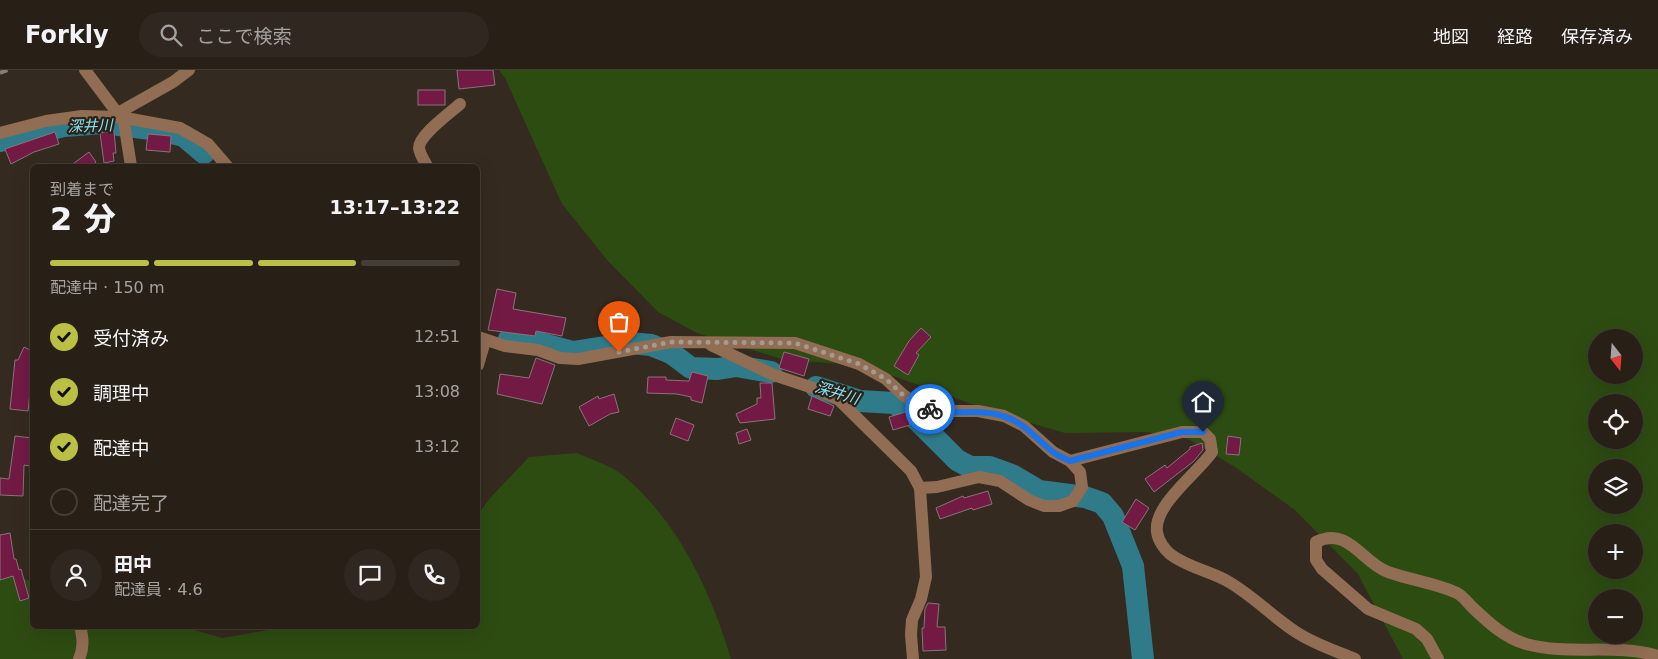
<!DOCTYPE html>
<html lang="ja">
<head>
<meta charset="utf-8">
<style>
  :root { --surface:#282017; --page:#302820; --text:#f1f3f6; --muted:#a5a3a1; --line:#443e36; --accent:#bbc045 }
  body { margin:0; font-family:"DejaVu Sans","Noto Sans JP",sans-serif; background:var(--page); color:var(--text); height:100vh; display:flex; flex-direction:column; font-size:19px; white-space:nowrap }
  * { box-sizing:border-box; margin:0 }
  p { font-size:16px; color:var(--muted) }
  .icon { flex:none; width:28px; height:28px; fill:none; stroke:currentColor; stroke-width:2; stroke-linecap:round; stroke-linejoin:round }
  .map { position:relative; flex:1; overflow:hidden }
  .panel { position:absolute; left:30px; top:94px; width:450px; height:465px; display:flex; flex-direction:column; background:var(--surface); border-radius:8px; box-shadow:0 5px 20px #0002,0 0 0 1px var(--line) }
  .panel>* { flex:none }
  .needle { width:32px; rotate:163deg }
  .tools { position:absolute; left:1588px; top:259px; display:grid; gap:10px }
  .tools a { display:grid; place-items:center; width:55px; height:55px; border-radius:50%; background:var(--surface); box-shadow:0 5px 20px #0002,0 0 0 1px var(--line); font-size:25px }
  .pin { position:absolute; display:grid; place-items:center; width:42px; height:42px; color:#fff; margin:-51px -21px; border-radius:50% 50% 50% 0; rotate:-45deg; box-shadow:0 0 5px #0007 }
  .pin .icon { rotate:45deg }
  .courier { position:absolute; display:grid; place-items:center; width:50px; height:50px; margin:-25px; border:4px solid #1a73e8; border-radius:50%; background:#fff; color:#222; box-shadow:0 1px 6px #0007 }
  .overview em { font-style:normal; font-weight:800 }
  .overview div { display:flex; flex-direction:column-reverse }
  .overview { display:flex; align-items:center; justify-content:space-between; height:85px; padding:0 20px }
  h1 { font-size:32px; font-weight:800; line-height:38px }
  .bar { display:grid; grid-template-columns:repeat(4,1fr); gap:8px 5px; align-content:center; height:60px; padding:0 20px }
  .bar i { height:6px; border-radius:4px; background:var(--line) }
  .bar .current { background:var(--accent) }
  .bar p { grid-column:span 4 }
  .line { display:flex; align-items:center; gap:12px; padding:0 20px; border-top:1px solid var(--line) }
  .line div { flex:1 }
  .round { display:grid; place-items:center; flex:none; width:52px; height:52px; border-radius:26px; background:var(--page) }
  ol { padding:0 20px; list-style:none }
  li { display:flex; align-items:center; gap:15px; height:55px }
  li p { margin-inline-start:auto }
  li .icon { padding:5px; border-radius:50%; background:var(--accent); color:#111; stroke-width:4 }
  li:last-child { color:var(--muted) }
  li i { width:28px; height:28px; border:2px solid var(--line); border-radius:50% }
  header { display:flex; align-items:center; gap:30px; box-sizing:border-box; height:70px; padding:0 25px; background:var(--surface); border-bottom:1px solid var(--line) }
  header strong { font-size:24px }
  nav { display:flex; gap:28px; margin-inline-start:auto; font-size:18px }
  .search { width:350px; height:45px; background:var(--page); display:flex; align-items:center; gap:12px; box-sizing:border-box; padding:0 18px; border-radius:28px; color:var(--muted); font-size:19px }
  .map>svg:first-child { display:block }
  .green { fill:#2d4c12; fill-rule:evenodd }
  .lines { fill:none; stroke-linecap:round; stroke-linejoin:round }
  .river { stroke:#2f7b8a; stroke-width:22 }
  .building { fill:#731a44; stroke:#87747a }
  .minor { stroke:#906d53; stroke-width:12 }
  .rail { stroke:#867d74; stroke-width:4; stroke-dasharray:8 4; stroke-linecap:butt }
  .done { stroke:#a39a92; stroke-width:5; stroke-dasharray:0 9 }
  .route { stroke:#1a73e8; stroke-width:6 }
  .labels { text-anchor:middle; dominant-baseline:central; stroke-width:4.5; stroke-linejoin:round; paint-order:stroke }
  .water-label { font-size:15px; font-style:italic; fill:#85e4fa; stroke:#2b2115 }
</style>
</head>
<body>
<header>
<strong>Forkly</strong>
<div class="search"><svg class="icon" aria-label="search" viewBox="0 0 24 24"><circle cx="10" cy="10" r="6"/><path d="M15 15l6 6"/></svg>ここで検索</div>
<nav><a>地図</a><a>経路</a><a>保存済み</a></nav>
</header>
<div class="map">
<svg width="1658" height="589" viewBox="0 0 1658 589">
  <rect width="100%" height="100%" fill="#352a1f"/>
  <g class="green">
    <path d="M499,0H1658V589H1403L1358,504L1295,440L1235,397L1183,366L1145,362L1065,363L1000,344L862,295L785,290L697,263L658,242L608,191L562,134L505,8ZM1596,268H1634V305H1596ZM1596,332H1634V370H1596ZM1596,398H1634V435H1596ZM1596,462H1634V500H1596ZM1596,528H1634V565H1596Z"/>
    <path d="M577,383C592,390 613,396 625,407C679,453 711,522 731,589H0V499L32,512V556H180L222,568L292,556H478V444L492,426L529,387Z"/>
  </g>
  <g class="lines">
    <g class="river">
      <polyline points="0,71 64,56 103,53 159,60 184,66 204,83"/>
      <polyline points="509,269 540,273 573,282 630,273 651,275 671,283 691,298 718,299 736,296 771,302"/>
      <polyline points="816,317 860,331 894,333 914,347 957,390 970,397 990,397 1012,405 1039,421 1085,427 1102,433 1113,446 1133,496 1143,589"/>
    </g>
  </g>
  <g class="building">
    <polygon points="457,0 493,0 495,15 459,19"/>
    <rect x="418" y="20" width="27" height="15"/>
    <polygon points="114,61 116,83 113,83 114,91 104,93 100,63"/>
    <polygon points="55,62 59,74 34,82 11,94 5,79"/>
    <polygon points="148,64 171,66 170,82 146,80"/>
    <polygon points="89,82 96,92 91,96 70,96"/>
    <polygon points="497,219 516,223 513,239 566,248 562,266 536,261 535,266 488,260"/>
    <polygon points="921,258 931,267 916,283 919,285 908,305 894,296 909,271"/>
    <polygon points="24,277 32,281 32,323 30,322 28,341 10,339 15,290 18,290"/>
    <polygon points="784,282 809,289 804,306 779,298"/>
    <polygon points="536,288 555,295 542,334 497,324 500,304 529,308"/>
    <polygon points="692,302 708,306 702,333 691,330 691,327 677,324 647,323 648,307 666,307 666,310 689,311"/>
    <polygon points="760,313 772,313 775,349 740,353 736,344 757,334 757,328 761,328"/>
    <polygon points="614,324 619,342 610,344 589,356 579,337 598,326 599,329"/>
    <polygon points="812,326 834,336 830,346 808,339"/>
    <polygon points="906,342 910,355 893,360 889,347"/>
    <polygon points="676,348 694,355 688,371 670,364"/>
    <polygon points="747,359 751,370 739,374 736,363"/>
    <polygon points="15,366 32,368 30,396 24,395 23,426 0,425 0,408 9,409"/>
    <polygon points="1228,366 1241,368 1239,385 1226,384"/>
    <polygon points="1202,373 1203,380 1194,391 1154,422 1145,409 1165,395 1167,398 1190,379 1190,377"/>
    <polygon points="988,421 992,434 973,440 972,438 940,449 936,438 963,426 964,428"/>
    <polygon points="1136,429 1149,438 1135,460 1122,452"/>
    <polygon points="10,463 14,489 16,489 19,500 21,499 29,528 20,531 13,506 0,510 0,465"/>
    <polygon points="928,533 939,534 937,557 945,557 946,580 923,581 922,558 924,558 925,539"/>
  </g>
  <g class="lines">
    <g class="minor">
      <polyline points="85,0 124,52 131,96"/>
      <polyline points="118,43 173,12 189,0"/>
      <polyline points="0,63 46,51 82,46 120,47 180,58 208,74 227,96"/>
      <path d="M427,96C424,90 420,85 419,78C419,65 450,43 460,34"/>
      <polyline points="478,267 505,276 538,280 560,288 578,289 671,272 795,273 859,294 886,309 902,324 919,336 938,341 978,341 1004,346 1024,356 1053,382 1070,391 1080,402 1082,417 1073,431 1059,436 1044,436 1029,430 1000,411 979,407 937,417 920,418 926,507 921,529 912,550 911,565 913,589"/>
      <polyline points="711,275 774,305 816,319 838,329 911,401 920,418"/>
      <polyline points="478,295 485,271"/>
      <path d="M1070,391L1182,362H1203L1210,369L1212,382C1198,403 1153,435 1157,462C1158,470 1164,479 1170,484C1188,498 1211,501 1229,512C1253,526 1273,547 1296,562C1314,574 1336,581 1355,589"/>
      <path d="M79,589C84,578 83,568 80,556"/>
      <path d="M1438,589L1427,569L1416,559L1368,539L1322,499L1316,490V472C1349,456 1362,493 1388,502C1410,510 1435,513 1457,523C1463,526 1468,533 1473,538C1489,553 1505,568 1526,574C1569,586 1615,573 1658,586"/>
    </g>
    <polyline class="rail" points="0,3 8,0"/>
  </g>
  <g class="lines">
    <polyline class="done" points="619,282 671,272 795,273 859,294 886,309 902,324 919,336 930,339"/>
    <path class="route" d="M930,339C954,346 979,338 1003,346C1024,352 1036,369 1053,382C1058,386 1064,388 1070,391L1182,362H1203"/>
  </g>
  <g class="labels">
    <g class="water-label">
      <text transform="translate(90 56) rotate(-2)">深井川</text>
      <text transform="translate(837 323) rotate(17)">深井川</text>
    </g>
  </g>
</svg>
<div class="tools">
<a><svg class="needle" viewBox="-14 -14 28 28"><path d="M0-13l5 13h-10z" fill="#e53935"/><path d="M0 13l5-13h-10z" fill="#a5a3a1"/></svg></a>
<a><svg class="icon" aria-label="locate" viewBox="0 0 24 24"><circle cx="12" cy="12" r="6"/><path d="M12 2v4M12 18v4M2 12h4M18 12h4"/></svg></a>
<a><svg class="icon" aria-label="layers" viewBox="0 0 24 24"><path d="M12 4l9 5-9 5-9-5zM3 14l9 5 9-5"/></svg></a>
<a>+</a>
<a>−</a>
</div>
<div class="pin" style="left:619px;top:282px;background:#ea580c"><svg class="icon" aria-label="bag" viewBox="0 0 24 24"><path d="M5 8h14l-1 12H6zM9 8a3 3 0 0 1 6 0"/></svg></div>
<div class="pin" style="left:1203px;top:362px;background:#1f2937"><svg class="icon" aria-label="home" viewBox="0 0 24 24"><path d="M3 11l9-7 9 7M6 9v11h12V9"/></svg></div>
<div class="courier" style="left:930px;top:339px"><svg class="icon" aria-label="bike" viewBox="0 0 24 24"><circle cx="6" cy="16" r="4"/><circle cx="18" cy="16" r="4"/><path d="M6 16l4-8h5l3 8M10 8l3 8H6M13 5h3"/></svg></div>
<section class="panel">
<div class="overview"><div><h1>2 分</h1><p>到着まで</p></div><em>13:17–13:22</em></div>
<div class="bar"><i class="current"></i><i class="current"></i><i class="current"></i><i></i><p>配達中 · 150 m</p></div>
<ol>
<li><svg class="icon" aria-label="check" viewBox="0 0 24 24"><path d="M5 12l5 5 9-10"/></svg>受付済み<p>12:51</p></li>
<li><svg class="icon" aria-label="check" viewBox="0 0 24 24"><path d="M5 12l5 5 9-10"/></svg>調理中<p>13:08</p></li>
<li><svg class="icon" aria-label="check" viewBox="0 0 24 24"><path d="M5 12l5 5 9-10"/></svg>配達中<p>13:12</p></li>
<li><i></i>配達完了</li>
</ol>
<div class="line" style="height:90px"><a class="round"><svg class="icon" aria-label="person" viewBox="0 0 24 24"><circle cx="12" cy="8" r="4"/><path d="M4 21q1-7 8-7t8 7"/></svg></a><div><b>田中</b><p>配達員 · 4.6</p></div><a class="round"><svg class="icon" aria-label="chat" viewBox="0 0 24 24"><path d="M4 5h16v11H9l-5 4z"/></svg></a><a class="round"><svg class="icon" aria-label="phone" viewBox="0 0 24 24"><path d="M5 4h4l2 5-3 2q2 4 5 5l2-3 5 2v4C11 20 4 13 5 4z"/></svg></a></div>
</section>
</div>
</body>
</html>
